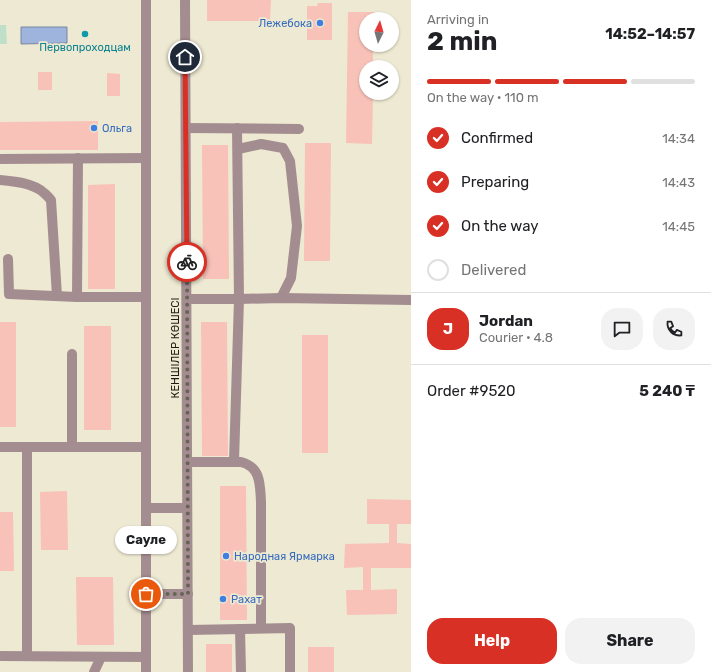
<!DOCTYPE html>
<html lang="en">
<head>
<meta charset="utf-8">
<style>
  :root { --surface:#fff; --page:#f2f2f2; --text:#202124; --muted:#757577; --line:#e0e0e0; --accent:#d93025 }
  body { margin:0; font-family:Rubik,sans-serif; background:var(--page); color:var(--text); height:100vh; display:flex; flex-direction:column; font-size:15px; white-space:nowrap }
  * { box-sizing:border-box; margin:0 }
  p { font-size:13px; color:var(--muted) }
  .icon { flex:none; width:22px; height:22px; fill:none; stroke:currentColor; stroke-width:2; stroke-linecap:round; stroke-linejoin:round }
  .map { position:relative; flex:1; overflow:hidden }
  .panel { display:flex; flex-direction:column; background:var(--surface); width:300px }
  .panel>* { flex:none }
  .needle { width:26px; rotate:5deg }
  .tools { position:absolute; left:359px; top:12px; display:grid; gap:8px }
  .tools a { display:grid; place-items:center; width:40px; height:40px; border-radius:50%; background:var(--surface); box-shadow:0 1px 3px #0004; font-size:20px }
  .pin { position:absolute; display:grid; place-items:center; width:34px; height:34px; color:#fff; margin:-17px; border:2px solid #fff; border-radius:50%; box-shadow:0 1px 4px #0007 }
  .courier { position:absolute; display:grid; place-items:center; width:40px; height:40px; margin:-20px; border:3px solid #d93025; border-radius:50%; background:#fff; color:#222; box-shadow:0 1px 5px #0007 }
  .bubble { position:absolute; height:28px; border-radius:14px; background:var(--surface); box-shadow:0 1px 3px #0004; font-size:13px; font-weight:700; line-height:28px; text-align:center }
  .headline em { font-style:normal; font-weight:700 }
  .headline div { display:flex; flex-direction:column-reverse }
  .headline { display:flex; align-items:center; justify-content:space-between; height:68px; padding:0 16px }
  h1 { font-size:26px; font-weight:700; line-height:30px }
  .bar { display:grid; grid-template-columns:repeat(4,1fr); gap:6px 4px; align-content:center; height:48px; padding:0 16px }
  .bar i { height:5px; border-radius:3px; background:var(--line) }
  .bar .current { background:var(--accent) }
  .bar p { grid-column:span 4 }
  .line { display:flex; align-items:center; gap:10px; padding:0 16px; border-top:1px solid var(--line) }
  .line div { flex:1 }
  .round { display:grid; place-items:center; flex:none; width:42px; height:42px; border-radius:16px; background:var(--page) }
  ol { padding:0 16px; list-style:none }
  li { display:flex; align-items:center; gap:12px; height:44px }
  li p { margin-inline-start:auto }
  li .icon { padding:4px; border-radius:50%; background:var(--accent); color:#fff; stroke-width:4 }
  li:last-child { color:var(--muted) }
  li i { width:22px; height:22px; border:2px solid var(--line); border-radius:50% }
  .cta { display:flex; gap:8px; margin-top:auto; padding:8px 16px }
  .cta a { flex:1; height:46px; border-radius:16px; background:var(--accent); color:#fff; font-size:16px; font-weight:700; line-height:46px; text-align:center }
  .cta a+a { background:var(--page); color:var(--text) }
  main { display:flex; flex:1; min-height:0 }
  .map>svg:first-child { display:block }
  .green { fill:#c0dfc8 }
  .water { fill:#9eb4dc; stroke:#7886a0 }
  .building { fill:#f8c2b9 }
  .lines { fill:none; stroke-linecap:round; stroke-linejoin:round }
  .minor { stroke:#a48d90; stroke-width:10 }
  .done { stroke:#676456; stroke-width:4; stroke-dasharray:0 7.2 }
  .route { stroke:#d93025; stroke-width:5 }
  .shop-dot { fill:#3f7fe0; stroke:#eee9d2; stroke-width:1.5 }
  .culture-dot { fill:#0f9aa8; stroke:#eee9d2; stroke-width:1.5 }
  .labels { text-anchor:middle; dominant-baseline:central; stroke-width:3.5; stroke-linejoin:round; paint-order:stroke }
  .shop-label { font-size:11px; fill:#366cbe; stroke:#eee9d2; text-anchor:start }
  .culture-label { font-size:11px; fill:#0d838f; stroke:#eee9d2 }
  .street-label { font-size:11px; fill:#1e1c14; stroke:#eee9d2 }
</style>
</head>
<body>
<main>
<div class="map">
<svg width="411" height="672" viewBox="0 0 411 672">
  <rect width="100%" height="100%" fill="#eee9d2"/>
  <polygon class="green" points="0,25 6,25 7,44 0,44"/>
  <polygon class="water" points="21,27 67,27 67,43 21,44"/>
  <g class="building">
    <polygon points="207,0 271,0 270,21 207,21"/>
    <polygon points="318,3 332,3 332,40 307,40 307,6 317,6"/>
    <polygon points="348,12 374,12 374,19 366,19 366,45 373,45 373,67 366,67 366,93 373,93 372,144 346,143"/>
    <rect x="38" y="72" width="14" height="18"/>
    <polygon points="107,73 120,74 120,96 107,96"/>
    <polygon points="98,121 98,150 0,150 0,122"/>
    <polygon points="305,143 331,143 330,261 304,261"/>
    <polygon points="202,145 228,145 229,279 203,279"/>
    <polygon points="115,184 115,289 88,289 88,185"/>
    <rect x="0" y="322" width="16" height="105"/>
    <polygon points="201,322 227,322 228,456 202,456"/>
    <rect x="84" y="326" width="27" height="104"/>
    <rect x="302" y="335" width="26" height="118"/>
    <polygon points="220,486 246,486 247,620 220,620"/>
    <polygon points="67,491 68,550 41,550 40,492"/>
    <polygon points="367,499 411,500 411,524 397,524 397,543 411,544 411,568 371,568 371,590 397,589 397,614 347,615 346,590 363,590 363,567 344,568 345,544 389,543 389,524 367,524"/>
    <polygon points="0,512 13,512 14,571 0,571"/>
    <polygon points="76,577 113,577 114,645 77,645"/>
    <rect x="206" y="644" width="26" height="28"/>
    <rect x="308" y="647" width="26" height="25"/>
  </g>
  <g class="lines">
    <g class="minor">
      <polyline points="185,0 188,672"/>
      <polyline points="186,128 299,129"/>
      <polyline points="238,149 261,144 283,148 290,161 297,226 291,278 281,298"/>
      <polyline points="0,159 146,158"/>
      <path d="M0,180C13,181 34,183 44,193C47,195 49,198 51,200L57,296"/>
      <polyline points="8,259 9,294 77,297 146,297"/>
      <polyline points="77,297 78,158"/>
      <polyline points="187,299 239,299 281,298 411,300"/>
      <polyline points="0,447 146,447"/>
      <polyline points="27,447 27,656"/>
      <polyline points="72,447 72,354"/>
      <polyline points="234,461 239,299 237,128"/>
      <path d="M187,462H241C261,467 260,485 261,502V628"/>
      <polyline points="146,508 187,508"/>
      <polyline points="146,594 188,594"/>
      <polyline points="240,629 241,672"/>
      <polyline points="188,630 290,628 290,672"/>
      <polyline points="0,656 146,657"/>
      <polyline points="94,672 101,657"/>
      <polyline points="146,672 146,0"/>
    </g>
  </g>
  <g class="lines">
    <polyline class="done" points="146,594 188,594 187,262"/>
    <polyline class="route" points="185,57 187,262"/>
  </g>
  <g class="shop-dot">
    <circle cx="320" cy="23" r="4"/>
    <circle cx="94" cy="128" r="4"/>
    <circle cx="226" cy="556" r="4"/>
    <circle cx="223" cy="599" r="4"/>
  </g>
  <circle class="culture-dot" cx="85" cy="34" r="4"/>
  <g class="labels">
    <g class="shop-label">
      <text x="312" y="23" text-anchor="end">Лежебока</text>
      <text x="102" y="128">Ольга</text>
      <text x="234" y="556">Народная Ярмарка</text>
      <text x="231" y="599">Рахат</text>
    </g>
    <g class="culture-label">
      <text x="85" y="47">Первопроходцам</text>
    </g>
    <g class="street-label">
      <text transform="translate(175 348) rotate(-90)">КЕНШІЛЕР КӨШЕСІ</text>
    </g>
  </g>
</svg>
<div class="tools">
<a><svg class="needle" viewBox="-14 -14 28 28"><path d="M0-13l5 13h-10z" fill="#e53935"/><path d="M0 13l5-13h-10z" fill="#757577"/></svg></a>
<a><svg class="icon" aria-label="layers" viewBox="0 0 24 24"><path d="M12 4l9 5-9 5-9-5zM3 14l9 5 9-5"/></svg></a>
</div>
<div class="pin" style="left:146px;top:594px;background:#ea580c"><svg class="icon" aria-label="bag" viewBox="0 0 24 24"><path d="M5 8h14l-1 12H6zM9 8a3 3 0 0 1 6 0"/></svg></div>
<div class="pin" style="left:185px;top:57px;background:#1f2937"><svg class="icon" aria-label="home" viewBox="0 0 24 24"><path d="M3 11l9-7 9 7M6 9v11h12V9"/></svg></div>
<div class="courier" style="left:187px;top:262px"><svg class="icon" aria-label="bike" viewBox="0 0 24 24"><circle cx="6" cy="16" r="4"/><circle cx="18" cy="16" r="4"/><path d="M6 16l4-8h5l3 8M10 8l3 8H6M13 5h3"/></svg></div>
<div class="bubble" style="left:115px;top:526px;width:62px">Сауле</div>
</div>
<section class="panel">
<div class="headline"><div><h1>2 min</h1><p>Arriving in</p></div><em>14:52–14:57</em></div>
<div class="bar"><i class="current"></i><i class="current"></i><i class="current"></i><i></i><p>On the way · 110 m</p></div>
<ol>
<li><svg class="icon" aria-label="check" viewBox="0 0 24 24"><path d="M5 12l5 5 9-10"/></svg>Confirmed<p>14:34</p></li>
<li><svg class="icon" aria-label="check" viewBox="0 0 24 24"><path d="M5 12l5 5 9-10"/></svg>Preparing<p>14:43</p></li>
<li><svg class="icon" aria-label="check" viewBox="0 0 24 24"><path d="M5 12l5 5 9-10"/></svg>On the way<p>14:45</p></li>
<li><i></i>Delivered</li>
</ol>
<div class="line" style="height:72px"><b class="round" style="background:var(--accent);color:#fff">J</b><div><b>Jordan</b><p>Courier · 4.8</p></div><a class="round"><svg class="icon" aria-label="chat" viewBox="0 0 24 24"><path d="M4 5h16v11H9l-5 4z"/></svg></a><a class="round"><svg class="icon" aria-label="phone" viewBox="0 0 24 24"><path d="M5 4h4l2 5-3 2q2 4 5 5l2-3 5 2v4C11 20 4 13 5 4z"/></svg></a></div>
<div class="line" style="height:52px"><div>Order #9520</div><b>5 240 ₸</b></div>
<div class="cta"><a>Help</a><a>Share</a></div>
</section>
</main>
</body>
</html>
